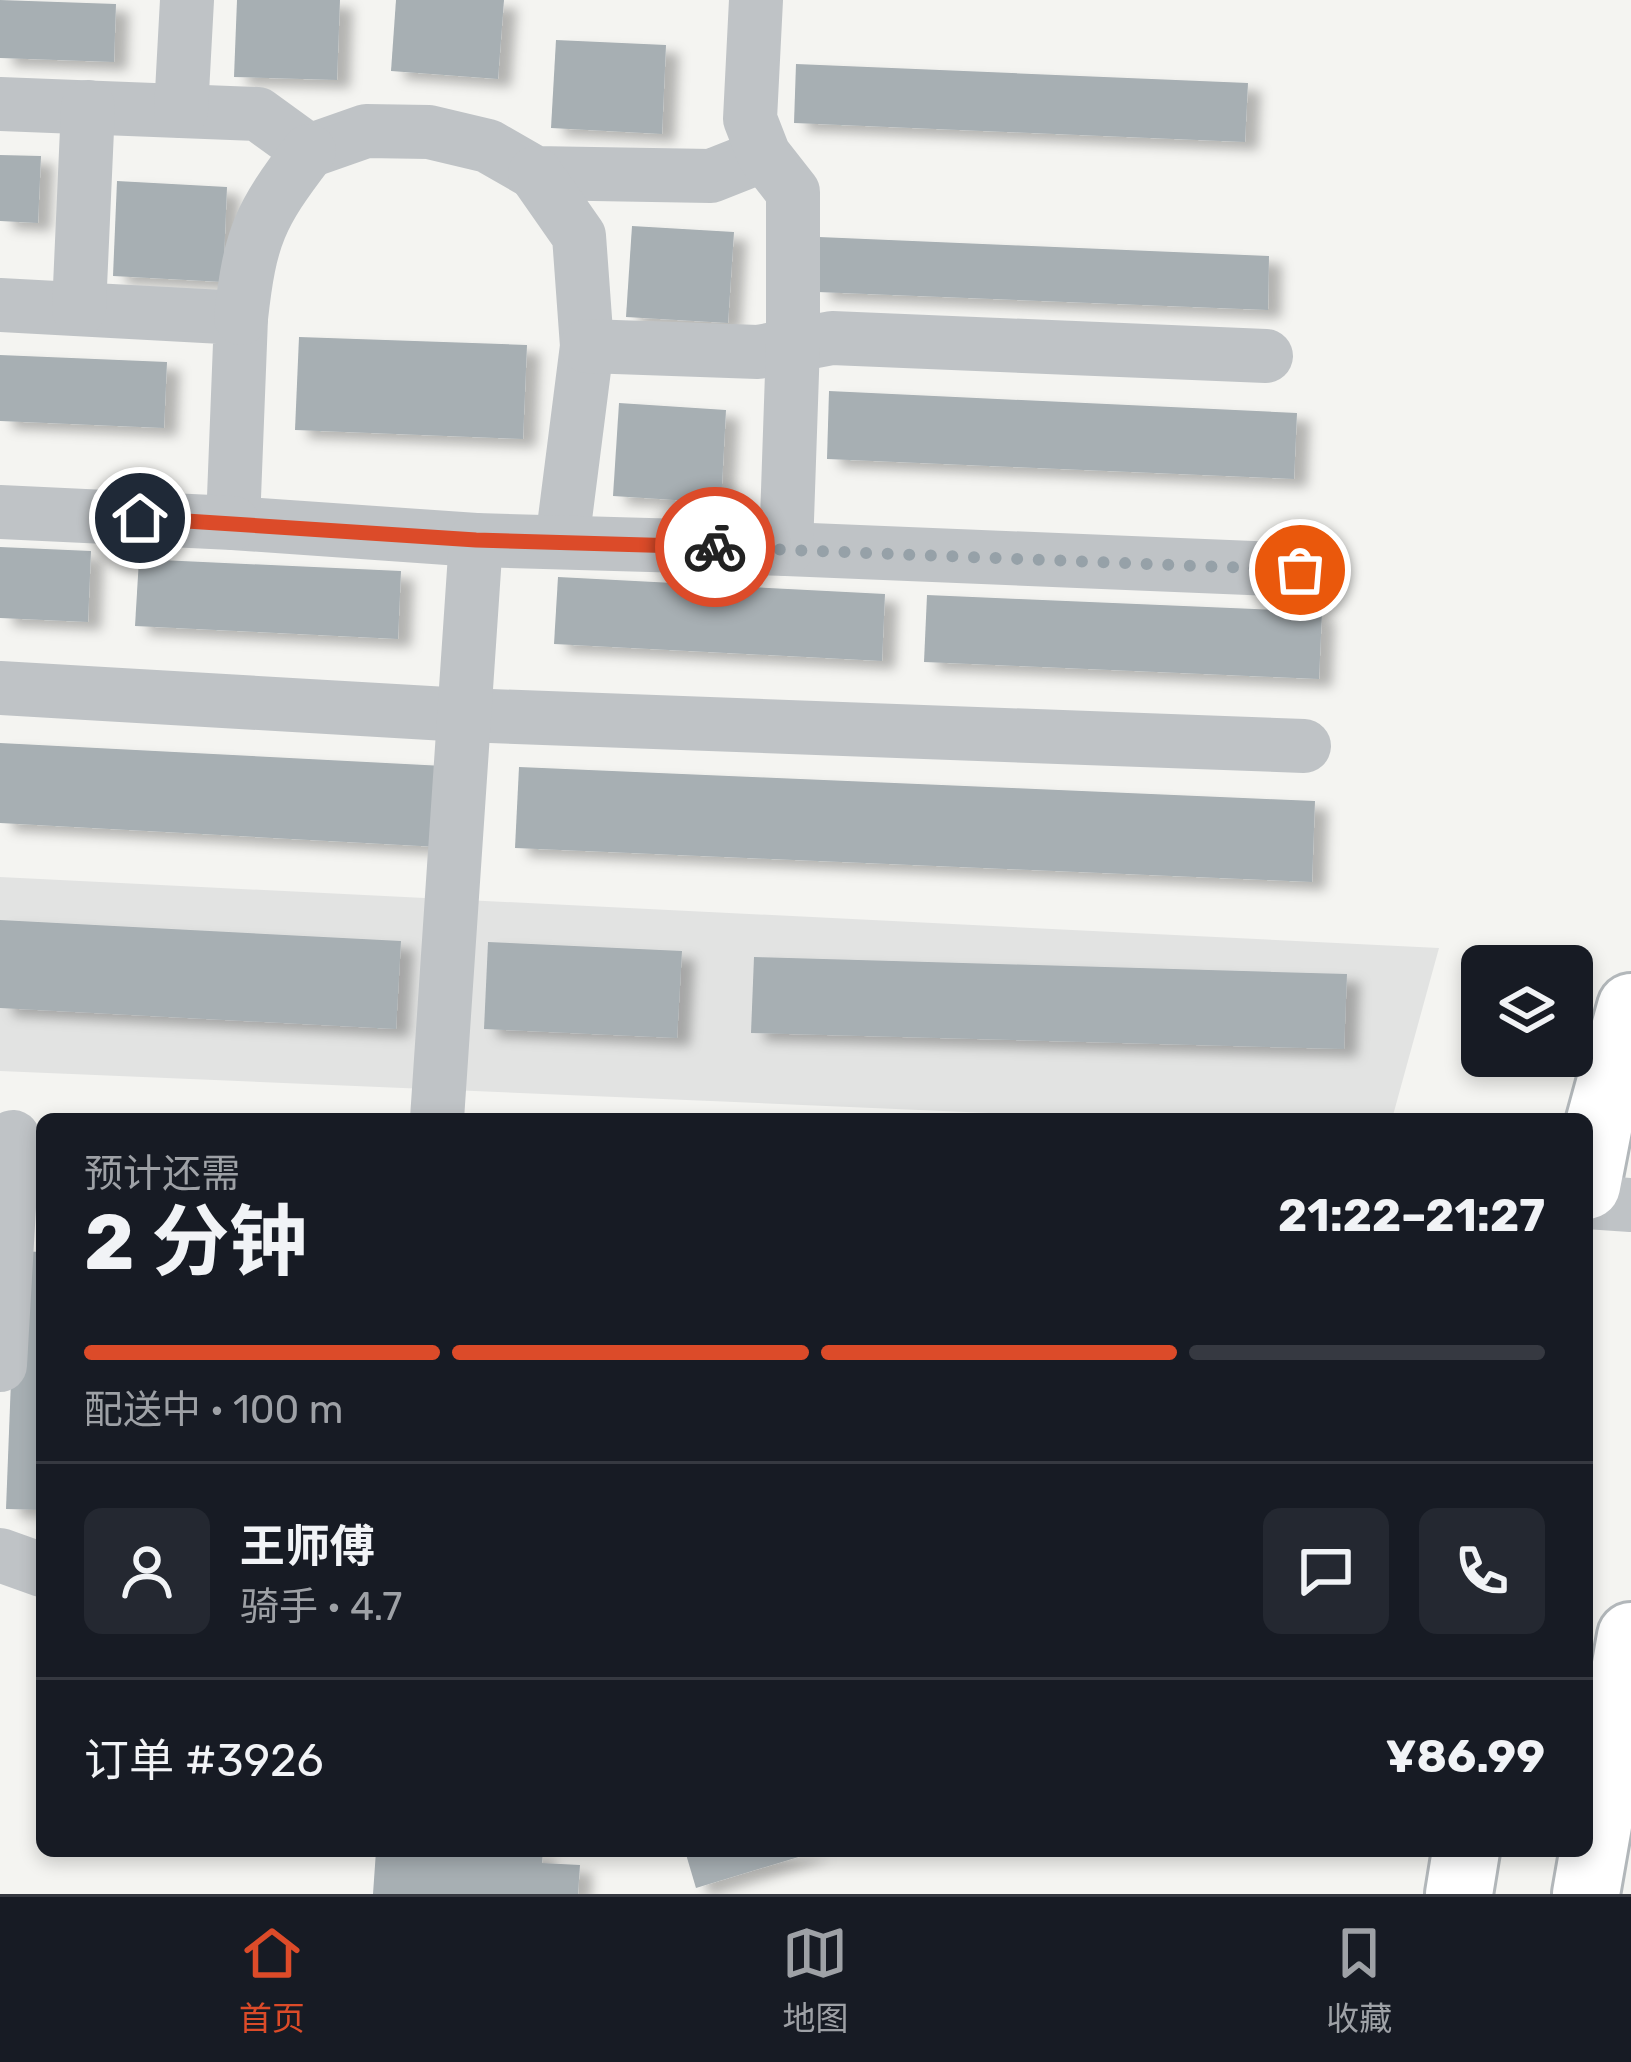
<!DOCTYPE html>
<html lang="zh">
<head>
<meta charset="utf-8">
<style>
  :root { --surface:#171b24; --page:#242831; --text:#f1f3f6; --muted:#9ea1a6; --line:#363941; --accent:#dc4b29 }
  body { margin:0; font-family:Rubik,"Noto Sans SC",sans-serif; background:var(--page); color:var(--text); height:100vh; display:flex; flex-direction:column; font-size:45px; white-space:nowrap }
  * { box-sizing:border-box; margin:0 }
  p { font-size:39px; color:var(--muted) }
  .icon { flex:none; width:66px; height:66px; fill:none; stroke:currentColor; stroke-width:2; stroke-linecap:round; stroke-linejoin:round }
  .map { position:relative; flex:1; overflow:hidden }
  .panel { position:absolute; left:36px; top:1113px; width:1557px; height:744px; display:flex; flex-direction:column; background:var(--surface); border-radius:18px; box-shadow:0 6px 18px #0003 }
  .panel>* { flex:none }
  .controls { position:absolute; left:1461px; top:945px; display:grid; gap:24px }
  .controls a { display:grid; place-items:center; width:132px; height:132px; border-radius:18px; background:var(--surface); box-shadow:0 6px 18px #0003; font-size:60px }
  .pin { position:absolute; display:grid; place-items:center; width:102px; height:102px; color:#fff; margin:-51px; border:6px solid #fff; border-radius:50%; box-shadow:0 3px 12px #0007 }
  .courier { position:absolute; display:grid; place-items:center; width:120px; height:120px; margin:-60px; border:9px solid #dc4b29; border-radius:50%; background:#fff; color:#222; box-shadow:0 3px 15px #0007 }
  .summary em { font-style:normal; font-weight:700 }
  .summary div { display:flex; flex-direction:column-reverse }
  .summary { display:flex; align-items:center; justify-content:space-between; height:204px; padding:0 48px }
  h1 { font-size:78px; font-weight:700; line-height:90px }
  .bar { display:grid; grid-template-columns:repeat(4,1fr); gap:18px 12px; align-content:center; height:144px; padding:0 48px }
  .bar i { height:15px; border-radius:9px; background:var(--line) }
  .bar .active { background:var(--accent) }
  .bar p { grid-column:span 4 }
  .line { display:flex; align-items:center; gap:30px; padding:0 48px; border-top:3px solid var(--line) }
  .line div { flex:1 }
  .round { display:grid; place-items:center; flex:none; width:126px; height:126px; border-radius:18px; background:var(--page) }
  .tabs { display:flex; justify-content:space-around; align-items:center; height:168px; border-top:3px solid var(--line); background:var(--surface); font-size:33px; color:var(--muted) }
  .tabs a { display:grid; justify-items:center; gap:6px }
  .tabs .active { color:var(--accent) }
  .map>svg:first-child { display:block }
  .built { fill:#e2e3e2 }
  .building { fill:#a7afb3; filter:url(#shadow) }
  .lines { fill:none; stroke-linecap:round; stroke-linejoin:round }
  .major-casing { stroke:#b2b7ba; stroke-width:72 }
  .minor { stroke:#bfc3c6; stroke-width:54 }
  .major { stroke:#fff; stroke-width:66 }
  .done { stroke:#96a1a8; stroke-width:12; stroke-dasharray:0 21.6 }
  .route { stroke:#dc4b29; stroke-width:15 }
</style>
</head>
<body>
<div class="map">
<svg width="1631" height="1894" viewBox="0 0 1631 1894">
  <defs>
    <filter id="shadow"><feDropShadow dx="13" dy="8" stdDeviation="6" flood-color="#0004"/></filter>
  </defs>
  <rect width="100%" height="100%" fill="#f4f4f1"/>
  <polygon class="built" points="0,877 1439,948 1392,1119 1133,1119 0,1071"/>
  <g class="building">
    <polygon points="0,0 116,4 114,62 0,58"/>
    <polygon points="237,0 340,0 337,80 234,77"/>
    <polygon points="396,0 504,0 498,79 391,71"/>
    <polygon points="556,40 666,45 662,134 551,128"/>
    <polygon points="796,64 1248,83 1245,142 794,123"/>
    <polygon points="0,155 41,156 38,223 0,221"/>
    <polygon points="117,181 227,187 223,282 113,276"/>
    <polygon points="632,226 734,232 728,323 626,317"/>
    <polygon points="819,237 1269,256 1268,310 817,292"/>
    <polygon points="299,337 527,345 523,439 295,430"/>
    <polygon points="0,355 167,362 164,428 0,421"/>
    <polygon points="829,391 1297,413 1294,479 827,459"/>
    <polygon points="619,403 726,410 721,503 613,496"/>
    <polygon points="0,547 91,551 88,622 0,618"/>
    <polygon points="139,559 401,571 398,639 135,626"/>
    <polygon points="558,577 885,594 882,661 554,644"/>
    <polygon points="927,595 1322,612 1319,679 924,662"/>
    <polygon points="0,743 444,766 439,847 0,823"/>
    <polygon points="519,767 1315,801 1312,882 515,848"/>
    <polygon points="0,920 401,941 396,1029 0,1008"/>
    <polygon points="488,942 682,951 677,1038 484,1029"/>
    <polygon points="754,957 1347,974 1344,1049 751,1033"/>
    <polygon points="16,1251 42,1252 42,1510 6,1509"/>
    <polygon points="376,1851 543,1851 542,1863 580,1865 578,1894 373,1894"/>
    <polygon points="685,1851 815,1851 815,1852 696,1888"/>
  </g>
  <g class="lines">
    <defs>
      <g id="major">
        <polyline points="1587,1186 1599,1124 1631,1007"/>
        <polyline points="1459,1894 1466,1851"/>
        <polyline points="1586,1894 1631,1636"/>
      </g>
    </defs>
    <use href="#major" class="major-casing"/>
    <g class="minor">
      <polyline points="0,104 258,114 309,151 366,131 429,132 488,146 535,173 711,176 764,155"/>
      <polyline points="181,111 187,0"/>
      <polyline points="535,173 579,236 587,346 562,542"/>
      <polyline points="0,305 241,318 233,523 476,540"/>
      <polyline points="79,309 88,107"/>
      <path d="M241,318C250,237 259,216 309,151"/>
      <polyline points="587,346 758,352 832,338 1266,356"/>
      <polyline points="0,512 233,523"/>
      <polyline points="786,549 1300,570"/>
      <polyline points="0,688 464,715 1304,746"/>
      <polyline points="437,1119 476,540 786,549 793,344 793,192 764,155 750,119 756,0"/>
      <polyline points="1587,1202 1631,1205"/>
      <polyline points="0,1365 13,1137"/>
      <polyline points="0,1555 42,1570"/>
    </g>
    <use href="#major" class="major"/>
  </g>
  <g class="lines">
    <polyline class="done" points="715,547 1300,570"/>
    <polyline class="route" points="140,518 476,540 715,547"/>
  </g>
</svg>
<div class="controls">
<a><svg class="icon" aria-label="layers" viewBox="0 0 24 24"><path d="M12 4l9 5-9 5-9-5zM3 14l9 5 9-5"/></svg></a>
</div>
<div class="pin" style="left:1300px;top:570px;background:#ea580c"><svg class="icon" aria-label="bag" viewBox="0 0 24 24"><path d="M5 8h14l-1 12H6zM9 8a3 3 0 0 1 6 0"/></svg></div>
<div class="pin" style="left:140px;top:518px;background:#1f2937"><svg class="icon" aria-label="home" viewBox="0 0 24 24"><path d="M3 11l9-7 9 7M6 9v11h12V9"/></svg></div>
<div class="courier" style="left:715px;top:547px"><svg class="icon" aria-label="bike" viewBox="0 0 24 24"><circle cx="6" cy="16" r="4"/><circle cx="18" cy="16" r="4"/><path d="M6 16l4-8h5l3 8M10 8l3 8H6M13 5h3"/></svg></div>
<section class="panel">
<div class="summary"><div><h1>2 分钟</h1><p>预计还需</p></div><em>21:22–21:27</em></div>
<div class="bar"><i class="active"></i><i class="active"></i><i class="active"></i><i></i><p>配送中 · 100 m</p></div>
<div class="line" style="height:216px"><a class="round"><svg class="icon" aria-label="person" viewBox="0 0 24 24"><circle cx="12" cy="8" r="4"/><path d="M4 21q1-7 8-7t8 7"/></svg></a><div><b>王师傅</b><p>骑手 · 4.7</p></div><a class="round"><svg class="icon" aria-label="chat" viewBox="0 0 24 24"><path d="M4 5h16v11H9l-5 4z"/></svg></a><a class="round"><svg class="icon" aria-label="phone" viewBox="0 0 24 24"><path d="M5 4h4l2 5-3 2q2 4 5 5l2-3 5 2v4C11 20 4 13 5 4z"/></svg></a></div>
<div class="line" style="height:156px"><div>订单 #3926</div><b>¥86.99</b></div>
</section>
</div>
<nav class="tabs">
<a class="active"><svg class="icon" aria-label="home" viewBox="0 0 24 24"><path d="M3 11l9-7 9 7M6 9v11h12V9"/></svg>首页</a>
<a><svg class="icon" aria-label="map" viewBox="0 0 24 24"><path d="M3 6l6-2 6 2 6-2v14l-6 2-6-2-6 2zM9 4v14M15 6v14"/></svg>地图</a>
<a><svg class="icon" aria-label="saved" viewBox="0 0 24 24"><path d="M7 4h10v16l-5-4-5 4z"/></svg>收藏</a>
</nav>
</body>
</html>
